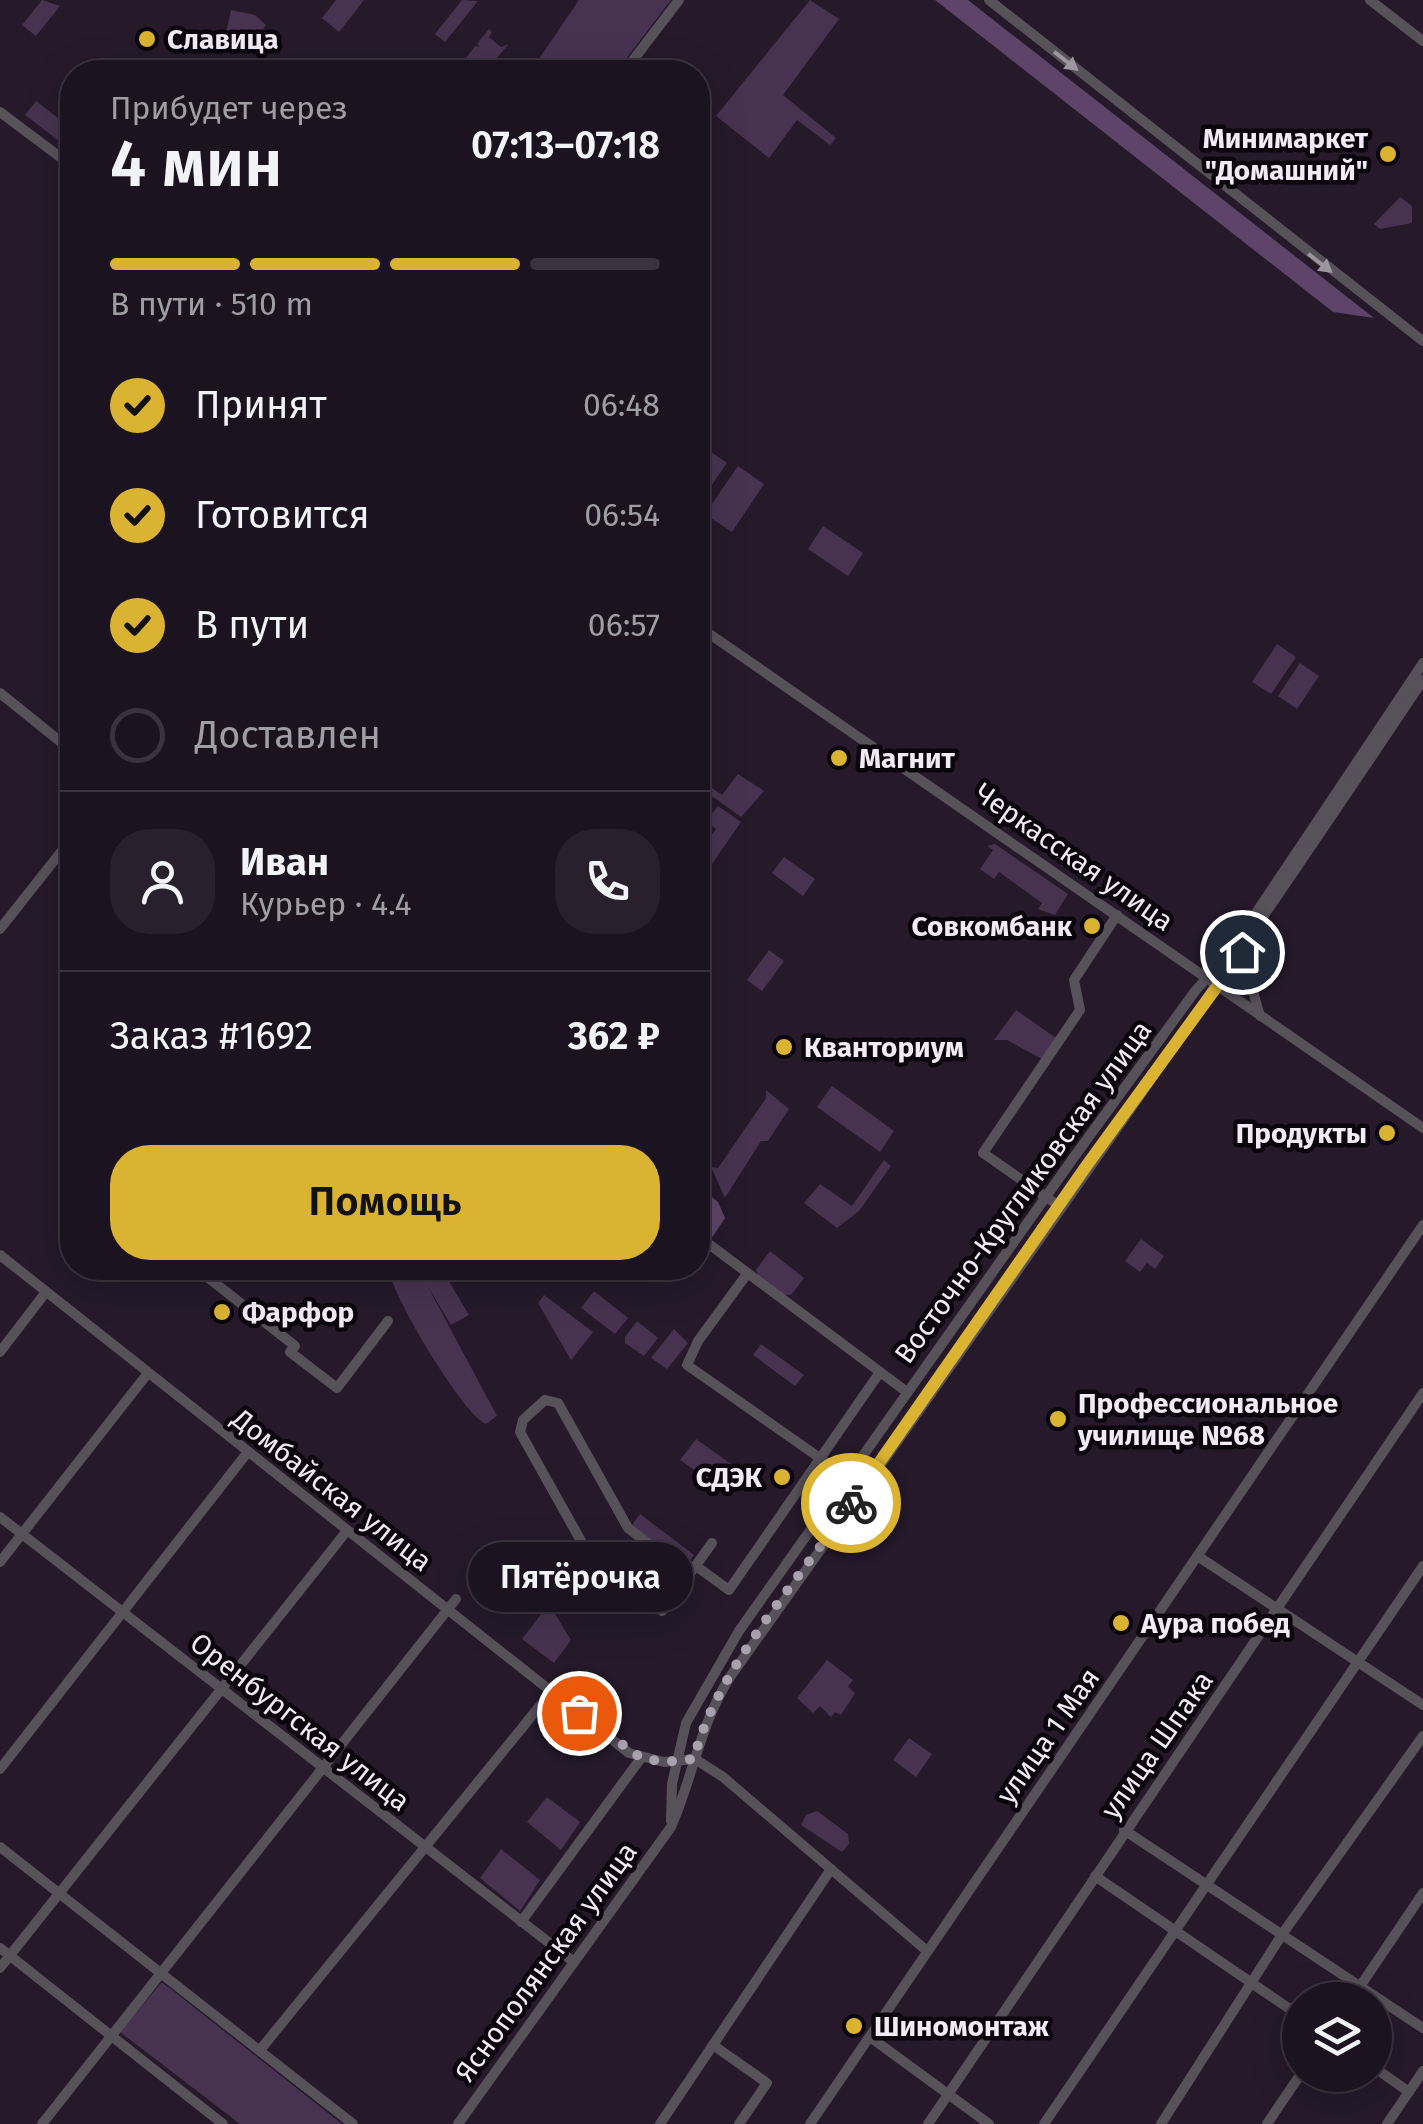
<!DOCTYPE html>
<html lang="ru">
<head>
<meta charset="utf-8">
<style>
  :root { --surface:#1c1320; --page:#29202d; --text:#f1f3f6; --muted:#a09ea5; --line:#3a323e; --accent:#dab333 }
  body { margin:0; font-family:"Fira Sans",sans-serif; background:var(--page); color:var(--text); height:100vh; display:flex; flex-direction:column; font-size:38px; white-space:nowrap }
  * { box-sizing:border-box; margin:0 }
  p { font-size:32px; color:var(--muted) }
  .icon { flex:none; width:55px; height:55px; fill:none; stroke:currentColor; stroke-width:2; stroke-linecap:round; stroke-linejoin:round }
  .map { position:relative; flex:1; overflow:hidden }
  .details { position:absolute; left:60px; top:60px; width:650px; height:1220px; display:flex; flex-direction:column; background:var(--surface); border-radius:40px; box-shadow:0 10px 40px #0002,0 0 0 2px var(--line) }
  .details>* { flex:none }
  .buttons { position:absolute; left:1282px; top:1982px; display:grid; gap:20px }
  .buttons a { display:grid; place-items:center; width:110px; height:110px; border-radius:50%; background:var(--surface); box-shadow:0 10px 40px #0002,0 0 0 2px var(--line); font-size:50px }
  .pin { position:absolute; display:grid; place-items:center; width:85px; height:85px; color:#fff; margin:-42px; border:5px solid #fff; border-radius:50%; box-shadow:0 2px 10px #0007 }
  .courier { position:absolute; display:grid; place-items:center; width:100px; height:100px; margin:-50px; border:8px solid #dab333; border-radius:50%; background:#fff; color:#222; box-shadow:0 2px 12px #0007 }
  .bubble { position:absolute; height:70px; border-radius:35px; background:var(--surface); box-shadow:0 10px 40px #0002,0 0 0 2px var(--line); font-size:32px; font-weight:600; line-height:70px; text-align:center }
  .overview em { font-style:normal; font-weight:600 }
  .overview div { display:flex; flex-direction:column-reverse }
  .overview { display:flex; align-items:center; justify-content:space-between; height:170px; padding:0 50px }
  h1 { font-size:65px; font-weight:600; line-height:75px }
  .bar { display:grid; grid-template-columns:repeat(4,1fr); gap:15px 10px; align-content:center; height:120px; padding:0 50px }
  .bar i { height:12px; border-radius:8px; background:var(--line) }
  .bar .selected { background:var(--accent) }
  .bar p { grid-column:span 4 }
  .line { display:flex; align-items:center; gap:25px; padding:0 50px; border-top:2px solid var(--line) }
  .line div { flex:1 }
  .round { display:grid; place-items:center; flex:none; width:105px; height:105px; border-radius:40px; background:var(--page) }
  ol { padding:0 50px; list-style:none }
  li { display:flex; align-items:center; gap:30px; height:110px }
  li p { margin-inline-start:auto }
  li .icon { padding:10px; border-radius:50%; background:var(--accent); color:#111; stroke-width:4 }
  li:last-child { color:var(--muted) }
  li i { width:55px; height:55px; border:5px solid var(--line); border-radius:50% }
  .button { display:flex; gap:20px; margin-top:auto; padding:20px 50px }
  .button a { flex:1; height:115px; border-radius:40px; background:var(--accent); color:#111; font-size:40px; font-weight:600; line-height:115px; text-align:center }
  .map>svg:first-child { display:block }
  .green { fill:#473350 }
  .forest { fill:#5d4468 }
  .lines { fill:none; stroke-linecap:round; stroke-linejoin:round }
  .minor { stroke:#57515a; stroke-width:10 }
  .oneway { fill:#9d96a0 }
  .done { stroke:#aaa1af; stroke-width:10; stroke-dasharray:0 18 }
  .route { stroke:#dab333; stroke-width:12 }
  .poi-dot { fill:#dab333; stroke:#0b060d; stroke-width:4 }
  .labels { text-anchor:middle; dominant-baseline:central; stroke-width:9; stroke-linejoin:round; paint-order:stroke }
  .poi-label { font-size:28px; font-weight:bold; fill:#f2eaf6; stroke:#0b060d; text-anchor:start }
  .street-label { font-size:28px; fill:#f2eaf6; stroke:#0b060d }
</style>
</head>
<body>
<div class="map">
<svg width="1423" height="2124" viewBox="0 0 1423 2124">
  <rect width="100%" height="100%" fill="#25192a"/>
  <g class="green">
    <polygon points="42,0 60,6 36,36 22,25"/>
    <polygon points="336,0 364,0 339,32 322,18"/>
    <polygon points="462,0 478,1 445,42 435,34"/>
    <polygon points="579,0 671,0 616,72 530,72"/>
    <polygon points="810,0 839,19 783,95 836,138 830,145 797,120 769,158 716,116"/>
    <polygon points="231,10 255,15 266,25 246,53 232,50 224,42"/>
    <polygon points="489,29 492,32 489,37 501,47 509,44 484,72 466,58 475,46 480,47 477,44"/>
    <polygon points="36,101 72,129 72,151 25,115"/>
    <polygon points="1400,197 1412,206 1412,223 1380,229 1374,224"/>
    <polygon points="705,448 727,463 698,505 698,458"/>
    <polygon points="738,466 764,484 732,532 705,514"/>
    <polygon points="823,526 863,553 848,576 808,549"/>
    <polygon points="1277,644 1296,657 1271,694 1252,682"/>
    <polygon points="1300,663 1319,676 1297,709 1278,696"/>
    <polygon points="738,774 764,791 741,817 698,786 698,778 722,795"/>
    <polygon points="718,806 741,822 698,884 698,854 716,829 706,822"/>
    <polygon points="995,844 1068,894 1055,915 1038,909 1042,903 999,872 994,879 980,869 993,850 987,846"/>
    <polygon points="784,857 815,879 803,896 772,873"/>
    <polygon points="769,950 784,961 762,991 747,980"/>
    <polygon points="1016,1010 1056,1038 1042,1059 1007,1040 994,1040"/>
    <polygon points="832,1086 894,1131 880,1152 817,1107"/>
    <polygon points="766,1090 789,1109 768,1141 761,1141 725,1198 711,1167 718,1168 766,1098"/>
    <polygon points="884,1160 891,1166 859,1211 837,1228 804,1203 820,1184 852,1206"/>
    <polygon points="1141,1239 1164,1256 1155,1269 1147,1263 1140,1272 1125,1261"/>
    <polygon points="770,1251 804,1278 792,1294 783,1296 759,1278 756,1270"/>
    <path d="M389,1268H434L439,1276L432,1282L445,1275L469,1315L451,1325L427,1285L497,1416L486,1424C464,1416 389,1292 389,1268Z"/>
    <polygon points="594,1291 628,1318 615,1334 581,1308"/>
    <polygon points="544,1295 593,1332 571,1360 538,1303"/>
    <polygon points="637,1321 658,1338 644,1356 625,1343 625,1337"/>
    <polygon points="674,1329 688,1343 667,1369 651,1358"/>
    <polygon points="761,1344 804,1375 795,1386 753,1355"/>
    <polygon points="696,1439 745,1474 730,1495 680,1460"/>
    <polygon points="640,1514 694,1555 685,1567 631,1526"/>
    <polygon points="549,1604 571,1640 554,1663 522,1639"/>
    <polygon points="827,1660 853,1680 848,1687 855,1693 841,1715 835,1712 831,1717 820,1706 813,1713 797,1698"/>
    <polygon points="909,1738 932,1754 916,1777 893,1760"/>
    <polygon points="547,1797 580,1822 561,1850 527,1822"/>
    <polygon points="817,1811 848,1834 849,1844 842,1852 801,1825 806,1815"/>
    <polygon points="501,1849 540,1880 520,1911 480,1878"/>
    <polygon points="162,1982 342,2124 240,2124 120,2032"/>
  </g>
  <g class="forest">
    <polygon points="935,0 968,0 1374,318 1333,312"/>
    <polygon points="698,1186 718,1202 725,1218 709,1242 698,1233"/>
  </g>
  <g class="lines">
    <g class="minor">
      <polyline points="989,0 1423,341"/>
      <polyline points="1370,0 1423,41"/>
      <polyline points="624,72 679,0"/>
      <polyline points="0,112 72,166"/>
      <polyline points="698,626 1423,1128"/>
      <polyline points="0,693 72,751"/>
      <polyline points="0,929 72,838"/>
      <polyline points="1242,953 1260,1016"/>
      <polyline points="1059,1206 983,1153 1080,1010 1074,980 1117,915"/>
      <polyline points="698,1236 907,1392"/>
      <polyline points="0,1255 629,1753 664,1762 695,1759 723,1777 927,1951"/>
      <polyline points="196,1268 295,1346 290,1352 337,1388 388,1321"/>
      <polyline points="747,1274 698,1341 687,1365 847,1477"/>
      <polyline points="0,1352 46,1292"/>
      <polyline points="0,1517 574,1962"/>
      <polyline points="1199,1557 1423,1705"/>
      <polyline points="0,1562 148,1373"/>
      <polyline points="696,1566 729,1590 880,1372"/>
      <polyline points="689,1575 662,1611 590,1557 520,1432 523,1420 545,1400 558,1403 628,1528 689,1575 712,1543"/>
      <polyline points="0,1769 247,1453"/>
      <polyline points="671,1821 672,1784 686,1723 739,1631 1074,1157 1196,990 1228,955 1423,663"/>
      <polyline points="1124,1830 1423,2028"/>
      <polyline points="0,1847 353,2124"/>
      <polyline points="1095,1876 1300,2016"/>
      <polyline points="521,1922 641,1758"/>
      <polyline points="0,1948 223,2124"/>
      <polyline points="0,1968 346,1532"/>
      <polyline points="1361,1985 1423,1893"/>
      <polyline points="870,2037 989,2124"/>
      <polyline points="713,2045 767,2083 739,2124"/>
      <polyline points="260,2050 552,1691"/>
      <polyline points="1375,2068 1409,2092"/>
      <polyline points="42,2124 456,1599"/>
      <path d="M458,2124L671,1827C693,1777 700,1724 730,1677C965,1347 1198,1017 1423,680"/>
      <polyline points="660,2124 831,1869"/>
      <polyline points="810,2124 1423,1225"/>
      <polyline points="928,2124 1423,1393"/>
      <polyline points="1044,2124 1423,1566"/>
      <polyline points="1161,2124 1283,1933 1423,1736"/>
      <polyline points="1267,2124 1300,2075"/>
      <polyline points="1387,2124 1423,2071"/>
    </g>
  </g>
  <defs><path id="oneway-solid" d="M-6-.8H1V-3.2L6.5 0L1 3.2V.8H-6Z" transform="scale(2.5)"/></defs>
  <g class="oneway">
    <use href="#oneway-solid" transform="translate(1066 61) rotate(38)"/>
    <use href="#oneway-solid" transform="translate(1320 263) rotate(38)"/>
  </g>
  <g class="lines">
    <path class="done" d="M579,1713L641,1758L664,1762L694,1759C715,1671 801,1578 851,1503"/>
    <polyline class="route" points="851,1503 1087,1165 1242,952"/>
  </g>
  <g class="poi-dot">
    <circle cx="147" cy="39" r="10"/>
    <circle cx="1388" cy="154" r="10"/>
    <circle cx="839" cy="758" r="10"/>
    <circle cx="1092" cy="926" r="10"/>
    <circle cx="784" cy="1047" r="10"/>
    <circle cx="1387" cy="1133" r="10"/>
    <circle cx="222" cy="1312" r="10"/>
    <circle cx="1058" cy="1419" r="10"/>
    <circle cx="782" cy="1477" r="10"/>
    <circle cx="1121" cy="1623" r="10"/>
    <circle cx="854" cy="2026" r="10"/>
  </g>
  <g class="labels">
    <g class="poi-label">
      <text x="167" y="39">Славица</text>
      <text x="1368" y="138" text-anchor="end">Минимаркет<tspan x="1368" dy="32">"Домашний"</tspan></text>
      <text x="859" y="758">Магнит</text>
      <text x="1072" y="926" text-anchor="end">Совкомбанк</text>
      <text x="804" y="1047">Кванториум</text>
      <text x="1367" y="1133" text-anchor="end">Продукты</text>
      <text x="242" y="1312">Фарфор</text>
      <text x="1078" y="1403">Профессиональное<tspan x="1078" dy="32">училище №68</tspan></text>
      <text x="762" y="1477" text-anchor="end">СДЭК</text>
      <text x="1141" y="1623">Аура побед</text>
      <text x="874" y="2026">Шиномонтаж</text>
    </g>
    <g class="street-label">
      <text transform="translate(1074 857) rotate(35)">Черкасская улица</text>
      <text transform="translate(1023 1192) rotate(-54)">Восточно-Кругликовская улица</text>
      <text transform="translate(332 1490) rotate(38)">Домбайская улица</text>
      <text transform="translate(300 1722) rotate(38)">Оренбургская улица</text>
      <text transform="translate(1048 1736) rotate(-55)">улица 1 Мая</text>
      <text transform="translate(1157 1745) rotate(-55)">улица Шпака</text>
      <text transform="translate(546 1962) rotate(-54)">Яснополянская улица</text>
    </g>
  </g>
</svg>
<div class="buttons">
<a><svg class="icon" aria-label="layers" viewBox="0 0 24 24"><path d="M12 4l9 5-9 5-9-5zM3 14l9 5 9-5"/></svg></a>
</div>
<div class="pin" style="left:579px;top:1713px;background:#ea580c"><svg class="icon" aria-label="bag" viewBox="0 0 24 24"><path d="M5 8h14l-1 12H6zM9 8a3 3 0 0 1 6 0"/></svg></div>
<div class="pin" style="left:1242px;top:952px;background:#1f2937"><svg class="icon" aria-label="home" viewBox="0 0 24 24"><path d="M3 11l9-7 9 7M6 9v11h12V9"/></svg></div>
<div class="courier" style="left:851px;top:1503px"><svg class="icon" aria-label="bike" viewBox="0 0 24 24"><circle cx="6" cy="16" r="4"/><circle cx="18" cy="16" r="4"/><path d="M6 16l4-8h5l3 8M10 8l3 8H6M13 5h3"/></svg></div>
<div class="bubble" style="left:468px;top:1542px;width:225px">Пятёрочка</div>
<section class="details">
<div class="overview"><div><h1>4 мин</h1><p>Прибудет через</p></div><em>07:13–07:18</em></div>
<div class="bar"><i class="selected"></i><i class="selected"></i><i class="selected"></i><i></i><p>В пути · 510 m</p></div>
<ol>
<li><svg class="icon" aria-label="check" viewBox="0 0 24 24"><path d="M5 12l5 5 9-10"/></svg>Принят<p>06:48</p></li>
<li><svg class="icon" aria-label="check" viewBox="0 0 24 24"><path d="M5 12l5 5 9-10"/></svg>Готовится<p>06:54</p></li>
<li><svg class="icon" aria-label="check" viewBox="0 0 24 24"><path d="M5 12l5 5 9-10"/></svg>В пути<p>06:57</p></li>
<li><i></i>Доставлен</li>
</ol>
<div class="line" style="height:180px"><a class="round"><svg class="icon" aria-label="person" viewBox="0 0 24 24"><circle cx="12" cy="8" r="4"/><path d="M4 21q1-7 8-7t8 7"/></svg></a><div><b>Иван</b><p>Курьер · 4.4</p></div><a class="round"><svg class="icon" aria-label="phone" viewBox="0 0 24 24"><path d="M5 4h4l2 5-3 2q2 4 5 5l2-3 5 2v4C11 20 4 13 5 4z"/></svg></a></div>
<div class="line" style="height:130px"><div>Заказ #1692</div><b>362 ₽</b></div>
<div class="button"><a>Помощь</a></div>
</section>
</div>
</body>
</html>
